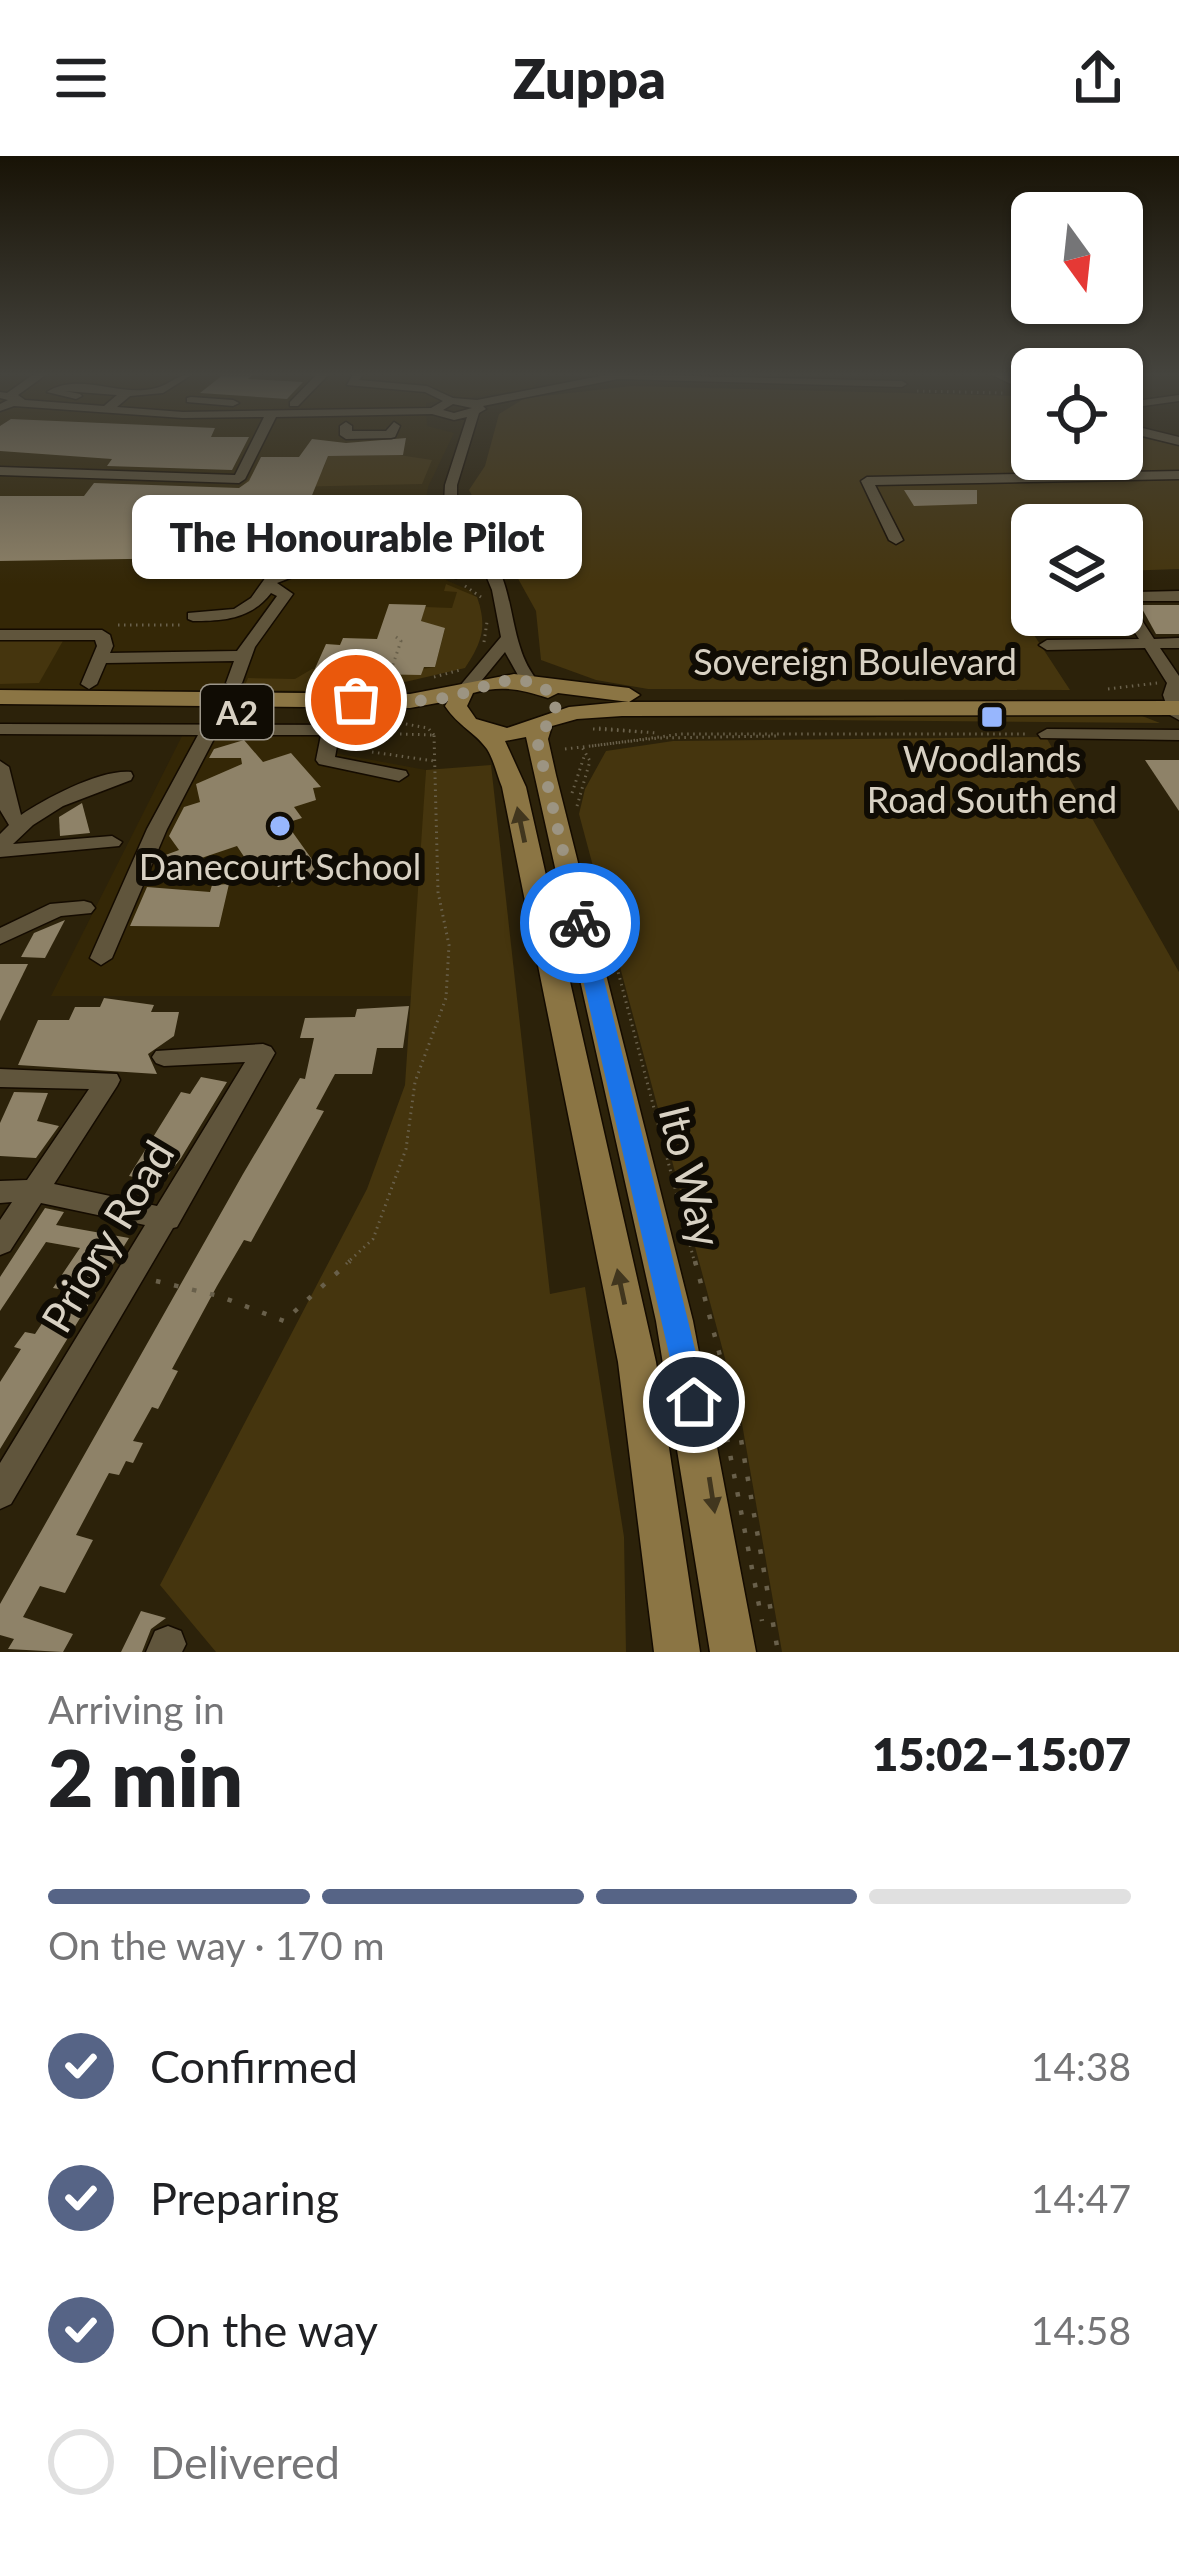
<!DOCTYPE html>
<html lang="en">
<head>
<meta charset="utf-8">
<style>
  :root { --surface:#fff; --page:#f6f6f6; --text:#202124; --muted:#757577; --line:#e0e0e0; --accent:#566486 }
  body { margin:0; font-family:Lato,sans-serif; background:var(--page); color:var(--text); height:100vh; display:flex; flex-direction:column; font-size:45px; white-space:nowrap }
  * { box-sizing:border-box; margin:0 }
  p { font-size:39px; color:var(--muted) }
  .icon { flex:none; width:66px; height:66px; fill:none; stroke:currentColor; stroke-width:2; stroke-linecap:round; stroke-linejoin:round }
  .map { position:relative; height:1496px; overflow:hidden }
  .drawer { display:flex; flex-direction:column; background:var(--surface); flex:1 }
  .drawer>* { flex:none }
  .needle { width:78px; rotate:165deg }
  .fabs { position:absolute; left:1011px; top:36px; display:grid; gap:24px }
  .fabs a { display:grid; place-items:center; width:132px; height:132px; border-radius:18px; background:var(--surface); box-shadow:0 3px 9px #0004; font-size:60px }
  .pin { position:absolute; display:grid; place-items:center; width:102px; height:102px; color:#fff; margin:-51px; border:6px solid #fff; border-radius:50%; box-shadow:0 3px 12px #0007 }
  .courier { position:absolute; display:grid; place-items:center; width:120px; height:120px; margin:-60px; border:9px solid #1a73e8; border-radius:50%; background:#fff; color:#222; box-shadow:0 3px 15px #0007 }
  .bubble { position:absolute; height:84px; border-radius:18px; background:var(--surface); box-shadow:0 3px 9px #0004; font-size:39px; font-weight:800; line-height:84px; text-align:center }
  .overview em { font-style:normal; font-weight:800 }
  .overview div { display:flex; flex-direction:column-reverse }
  .overview { display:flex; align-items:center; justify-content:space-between; height:204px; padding:0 48px }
  h1 { font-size:78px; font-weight:800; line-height:90px }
  .bar { display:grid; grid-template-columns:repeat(4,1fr); gap:18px 12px; align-content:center; height:144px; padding:0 48px }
  .bar i { height:15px; border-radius:9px; background:var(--line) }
  .bar .on { background:var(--accent) }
  .bar p { grid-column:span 4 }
  ol { padding:0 48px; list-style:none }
  li { display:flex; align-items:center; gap:36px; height:132px }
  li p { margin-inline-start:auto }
  li .icon { padding:12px; border-radius:50%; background:var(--accent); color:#fff; stroke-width:4 }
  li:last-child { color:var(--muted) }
  li i { width:66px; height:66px; border:6px solid var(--line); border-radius:50% }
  header { display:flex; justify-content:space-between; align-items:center; height:156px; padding:0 48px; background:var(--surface); font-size:54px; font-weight:800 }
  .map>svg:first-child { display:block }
  .built { fill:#342706 }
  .green { fill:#45350e }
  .building { fill:#8e8268 }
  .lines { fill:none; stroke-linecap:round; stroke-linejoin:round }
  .minor-casing { stroke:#140b00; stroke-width:3 }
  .major-casing { stroke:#140b00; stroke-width:3 }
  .path-far1 { stroke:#69604b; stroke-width:3; stroke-dasharray:1.5 4.5; stroke-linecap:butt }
  .path { stroke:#69604b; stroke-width:4.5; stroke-dasharray:4.5 14; stroke-linecap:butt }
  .minor { fill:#60553c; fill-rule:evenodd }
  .major { fill:#8b7544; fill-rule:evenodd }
  .oneway { fill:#41361e }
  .route { fill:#1a73e8 }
  .done { stroke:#9c9482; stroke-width:12; stroke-dasharray:0 21.6 }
  .poi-dot { fill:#97b6fd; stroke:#100c04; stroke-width:4.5 }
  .labels { text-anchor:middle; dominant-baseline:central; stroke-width:12; stroke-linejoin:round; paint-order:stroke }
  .shield { fill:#100c04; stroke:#9c968a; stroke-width:3 }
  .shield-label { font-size:33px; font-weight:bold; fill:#d8d1c3 }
  .street-label { font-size:36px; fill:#d8d1c3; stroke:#100c04 }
  .poi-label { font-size:36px; fill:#d8d1c3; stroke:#100c04 }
  .near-street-label { font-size:42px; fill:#d8d1c3; stroke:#100c04 }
</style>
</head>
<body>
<header><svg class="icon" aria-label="menu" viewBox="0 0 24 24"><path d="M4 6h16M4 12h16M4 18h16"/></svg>Zuppa<svg class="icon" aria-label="share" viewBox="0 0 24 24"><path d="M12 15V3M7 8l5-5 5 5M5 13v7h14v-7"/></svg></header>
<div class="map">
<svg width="1179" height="1496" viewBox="0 0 1179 1496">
  <rect width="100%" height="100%" fill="#2c220a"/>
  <g class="built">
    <polygon points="0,218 542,218 532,233 426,247 427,270 454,277 428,331 414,410 471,435 480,449 480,480 467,509 330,535 0,533"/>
    <polygon points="183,578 311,579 321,583 318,594 426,614 414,840 51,840"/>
  </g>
  <g class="green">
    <polygon points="632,230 1022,240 1032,244 1032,303 1122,303 1122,277 1179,290 1179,413 1122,415 1122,369 1032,369 1032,420 1024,421 1032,435 1032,454 1019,456 1070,534 648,533 596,524 541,504 536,455 469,334 485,310 499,258 525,242"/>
    <polygon points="399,299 432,304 422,328 241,332 256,314 323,314 328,300"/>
    <path d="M446,428L477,441C487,470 483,485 465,512L405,526L390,518L435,511L445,473L421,465L425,451L452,452L457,436L444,435Z"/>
    <polygon points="64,483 39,527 0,528 0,484"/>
    <polygon points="312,513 370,517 390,527 330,535 243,534 248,522 295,523"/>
    <polygon points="1137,558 1160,567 720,563"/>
    <polygon points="1046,581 1179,816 1179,1496 782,1496 741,1262 579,658 585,633 606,595 673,585"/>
    <polygon points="491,609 550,1138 585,1131 624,1381 626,1496 216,1496 160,1429 367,1033 405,929 426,614"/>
  </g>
  <g class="building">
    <polygon points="224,218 253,218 248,223 303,226 287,243 200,237"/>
    <polygon points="11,263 215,272 211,281 249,281 232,314 107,310 112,303 0,295 0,270"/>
    <polygon points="406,282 403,299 328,300 306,354 335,354 316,400 0,405 0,340 84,340 94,327 239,332 249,325 261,301 299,301 312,283 346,287"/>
    <polygon points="904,334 977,334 977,348 914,350"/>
    <polygon points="389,448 426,449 421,465 445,472 435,511 424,511 421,519 313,517 326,488 340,489 343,482 377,483"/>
    <polygon points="1140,449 1179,449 1179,478 1156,478"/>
    <polygon points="244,584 263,606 291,597 321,631 313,632 316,644 294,651 302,662 286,667 321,716 278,731 273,724 262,728 237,690 154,718 160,701 179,694 169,680 184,651 200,646 196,628 242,608 241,602 209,602 214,593"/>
    <polygon points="1145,604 1179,604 1179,655"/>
    <polygon points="82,647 90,677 60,680 59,661"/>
    <polygon points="229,728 219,771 130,770 147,731 210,736 212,729"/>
    <polygon points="65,764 45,802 21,801 34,777"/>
    <polygon points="0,808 28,808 0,865"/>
    <polygon points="104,842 154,849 151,856 179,856 174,880 148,898 157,918 18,909 38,864 69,864 75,851 100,851"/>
    <polygon points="409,850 403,892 377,892 372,918 335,918 316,953 324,955 251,1086 244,1084 217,1130 172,1213 178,1215 158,1253 152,1251 133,1285 143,1287 133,1307 126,1305 119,1319 109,1317 76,1379 93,1384 65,1437 40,1430 23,1461 73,1478 63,1496 8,1493 14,1483 0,1479 0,1448 243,1018 300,922 305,923 314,882 300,882 305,862 355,861 357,853"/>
    <polygon points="201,921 227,926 181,1002 162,1027 129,1020 181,936 190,938"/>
    <polygon points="14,936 48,937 37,965 59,970 36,1002 0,1000 0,967"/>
    <polygon points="45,1052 64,1056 56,1069 129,1082 0,1293 0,1226 21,1193 14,1191 25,1176 35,1178 64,1134 53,1132 80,1092 46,1086 0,1155 0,1121"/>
    <polygon points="141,1455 166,1462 151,1473 142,1496 121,1496"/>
  </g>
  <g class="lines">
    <defs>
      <g id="minor">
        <path d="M34,218H47L18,239L25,244L104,250L117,239L65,235L80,238L82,240L76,243L47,236C79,215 120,242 156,232C171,228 177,218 193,218L163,237L130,240L117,251L183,256L431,252L443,245L425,236L347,229L353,218H364L359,224L427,230L453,242L477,244L610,218L902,225L907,228L902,231L618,223L483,250L486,253L479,257L457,329V366L443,390C509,372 506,450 520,491C524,505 530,515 538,526L530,531L524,530L505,496L468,541L462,542L454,537L501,481L492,434L483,412L456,422L446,419L303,417L277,427L293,438L255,491L242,527L234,532L226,527L234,505L106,507L97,528L89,533L81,528L97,490L95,484H0V474H102L110,479L113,490L110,497L237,495L277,440L271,437C251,463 224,465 193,465L188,463V457L234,453L251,442L266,421L302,409H319L322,394L339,367L344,366L351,370L336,394L334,409L422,411L420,408L443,366L445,329L467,261L454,264L432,258L276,261L245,323L239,327L0,319V311L235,319L264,261L183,262L14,250L0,255V248L8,244L0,242V236L7,237ZM453,248L472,252L454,257L443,254ZM453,396L474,399L477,404L455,413L435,406L437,402Z"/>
        <polygon points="317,218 329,218 298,250 290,250 290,246"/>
        <polygon points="990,218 1005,218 1032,231 1032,238"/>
        <polygon points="1155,218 1122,225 1122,219"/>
        <polygon points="1179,239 1179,245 1122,253 1122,247"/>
        <polygon points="191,241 233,244 239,247 233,250 187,246 187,242"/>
        <polygon points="394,266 400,270 395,281 391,282 346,283 340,279 340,270 346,266 352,270 352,275 386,275"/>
        <polygon points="1122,267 1179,281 1179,289 1122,275"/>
        <polygon points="1179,315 1179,323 875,329 903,384 896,388 889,384 861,325 867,321"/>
        <polygon points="1179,435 1179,445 1139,445 1132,449 1154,483 1179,482 1179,492 1160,492 1179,520 1179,564 1170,559 1163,539 1167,527 1145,492 1047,494 1039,489 1047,484 1139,483 1122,457 1122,443 1136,436"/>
        <polygon points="0,568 385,569 391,570 391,578 339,579 335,601 406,615 408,619 399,625 319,608 316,604 321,579 216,579 167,673 112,802 101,809 90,802 147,673 198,579 0,578"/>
        <polygon points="1047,573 1179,574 1179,584 1041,582 1038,578"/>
        <path d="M0,605L9,611L21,659C46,642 101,613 131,616L133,620L131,624L63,650L33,669L13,688L112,680L122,686L119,690L0,701V678L9,669L0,654Z"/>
        <polygon points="84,745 91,747 95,752 91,757 61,760 0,788 0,772 50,748"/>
        <polygon points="263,888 271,891 275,897 177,1071 173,1072 11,1348 0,1353 0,1307 145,1069 41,1047 10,1095 0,1099 0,1064 12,1046 0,1047 0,1025 27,1024 89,933 0,931 0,913 117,918 120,924 117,930 54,1028 157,1050 245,906 164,910 156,907 152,901 156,895"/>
        <polygon points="168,1470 181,1475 186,1488 182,1496 146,1496 155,1475"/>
      </g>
      <path id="major" d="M514,518L629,532L640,539L629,546L558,537L548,542C520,533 502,529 473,537L467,550L476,563L507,572L569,551L622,546L1179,545V559L622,560L577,563L552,570L548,583L556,619L693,1165L756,1496H710L656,1165L526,581L505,585L526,631L656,1206L700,1496H654L618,1206L502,631C497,619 494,604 487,593C475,576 459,571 445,550L448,545L410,552L0,548V534L410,538Z"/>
    </defs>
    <use href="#minor" class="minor-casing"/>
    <use href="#major" class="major-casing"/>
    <g class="path-far1">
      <polyline points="917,235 1003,237"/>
      <polyline points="465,430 481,441"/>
      <polyline points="118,469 181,469"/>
      <polyline points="396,481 401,485 389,520 400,528"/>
      <polyline points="484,486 487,466"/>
      <polyline points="434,521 460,514"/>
      <polyline points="1108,533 1157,527"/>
      <polyline points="400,567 428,572 434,579"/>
      <polyline points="599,572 656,577"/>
      <polyline points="593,573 642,576"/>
      <polyline points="400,578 432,579"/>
      <polyline points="592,590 681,578 1028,578"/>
      <polyline points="565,593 658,582 777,580"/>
      <polyline points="372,596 434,605"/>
      <polyline points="572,637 584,601"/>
      <polyline points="577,650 590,605 582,591"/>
      <polyline points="606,770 695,1108"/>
      <polyline points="346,1108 373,1083 406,993 415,926 446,842 449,789 438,736 434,579"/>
    </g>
    <g class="path">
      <polyline points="695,1105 739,1272 778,1496"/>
      <polyline points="156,1125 219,1140 284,1165 350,1105"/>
      <polyline points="713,1209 762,1465"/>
    </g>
    <use href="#minor" class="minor"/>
    <use href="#major" class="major"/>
  </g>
  <defs><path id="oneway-solid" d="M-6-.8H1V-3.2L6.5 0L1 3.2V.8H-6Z" transform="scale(3)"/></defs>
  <g class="oneway">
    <use href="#oneway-solid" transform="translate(521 669) rotate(-102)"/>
    <use href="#oneway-solid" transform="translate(621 1131) rotate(-102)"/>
    <use href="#oneway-solid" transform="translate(712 1339) rotate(81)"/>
  </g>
  <linearGradient id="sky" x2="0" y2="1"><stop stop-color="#181306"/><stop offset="0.51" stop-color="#45443e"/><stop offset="1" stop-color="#45443e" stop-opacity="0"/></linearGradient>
  <rect width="1179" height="428" fill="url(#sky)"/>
  <polygon class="route" points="580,761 590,767 708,1246 694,1260 680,1246 570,767"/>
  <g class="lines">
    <path class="done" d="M356,544C385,545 415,547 443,542C483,536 515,507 553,539L556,555L537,584L580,767"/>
  </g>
  <g class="poi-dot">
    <rect x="980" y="549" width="24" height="24" rx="6"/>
    <circle cx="280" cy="670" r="12"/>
  </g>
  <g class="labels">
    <rect class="shield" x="201" y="529" width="72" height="54" rx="9"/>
    <g class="shield-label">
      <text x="237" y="556">A2</text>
    </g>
    <g class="street-label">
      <text x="855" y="505">Sovereign Boulevard</text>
    </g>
    <g class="poi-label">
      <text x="992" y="602">Woodlands<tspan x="992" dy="41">Road South end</tspan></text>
      <text x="280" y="710">Danecourt School</text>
    </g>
    <g class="near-street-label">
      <text transform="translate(691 1020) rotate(76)">Ito Way</text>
      <text transform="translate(107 1080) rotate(-59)">Priory Road</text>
    </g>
  </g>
</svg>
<div class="fabs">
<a><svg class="needle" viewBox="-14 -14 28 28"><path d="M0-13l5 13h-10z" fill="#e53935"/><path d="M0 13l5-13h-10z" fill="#757577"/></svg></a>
<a><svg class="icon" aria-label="locate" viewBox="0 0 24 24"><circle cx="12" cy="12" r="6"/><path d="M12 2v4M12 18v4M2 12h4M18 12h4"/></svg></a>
<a><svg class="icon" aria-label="layers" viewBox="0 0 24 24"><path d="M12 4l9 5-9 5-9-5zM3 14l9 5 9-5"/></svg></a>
</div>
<div class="pin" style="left:356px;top:544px;background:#ea580c"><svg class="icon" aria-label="bag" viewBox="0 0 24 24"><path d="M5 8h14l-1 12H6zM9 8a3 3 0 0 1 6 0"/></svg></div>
<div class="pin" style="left:694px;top:1246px;background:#1f2937"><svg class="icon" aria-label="home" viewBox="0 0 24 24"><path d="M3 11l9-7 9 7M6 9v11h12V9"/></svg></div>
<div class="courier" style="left:580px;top:767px"><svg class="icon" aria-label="bike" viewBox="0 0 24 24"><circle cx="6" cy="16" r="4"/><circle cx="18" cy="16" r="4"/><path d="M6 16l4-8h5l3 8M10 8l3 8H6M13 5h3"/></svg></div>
<div class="bubble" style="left:132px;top:339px;width:450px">The Honourable Pilot</div>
</div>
<section class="drawer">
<div class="overview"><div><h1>2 min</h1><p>Arriving in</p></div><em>15:02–15:07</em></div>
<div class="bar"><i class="on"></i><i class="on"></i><i class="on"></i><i></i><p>On the way · 170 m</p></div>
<ol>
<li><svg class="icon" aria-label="check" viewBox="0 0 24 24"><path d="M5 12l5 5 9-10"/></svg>Confirmed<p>14:38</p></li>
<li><svg class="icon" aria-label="check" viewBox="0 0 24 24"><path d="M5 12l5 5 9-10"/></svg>Preparing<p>14:47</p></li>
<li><svg class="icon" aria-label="check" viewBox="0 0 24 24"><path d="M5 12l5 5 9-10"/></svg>On the way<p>14:58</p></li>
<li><i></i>Delivered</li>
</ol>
</section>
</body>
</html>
